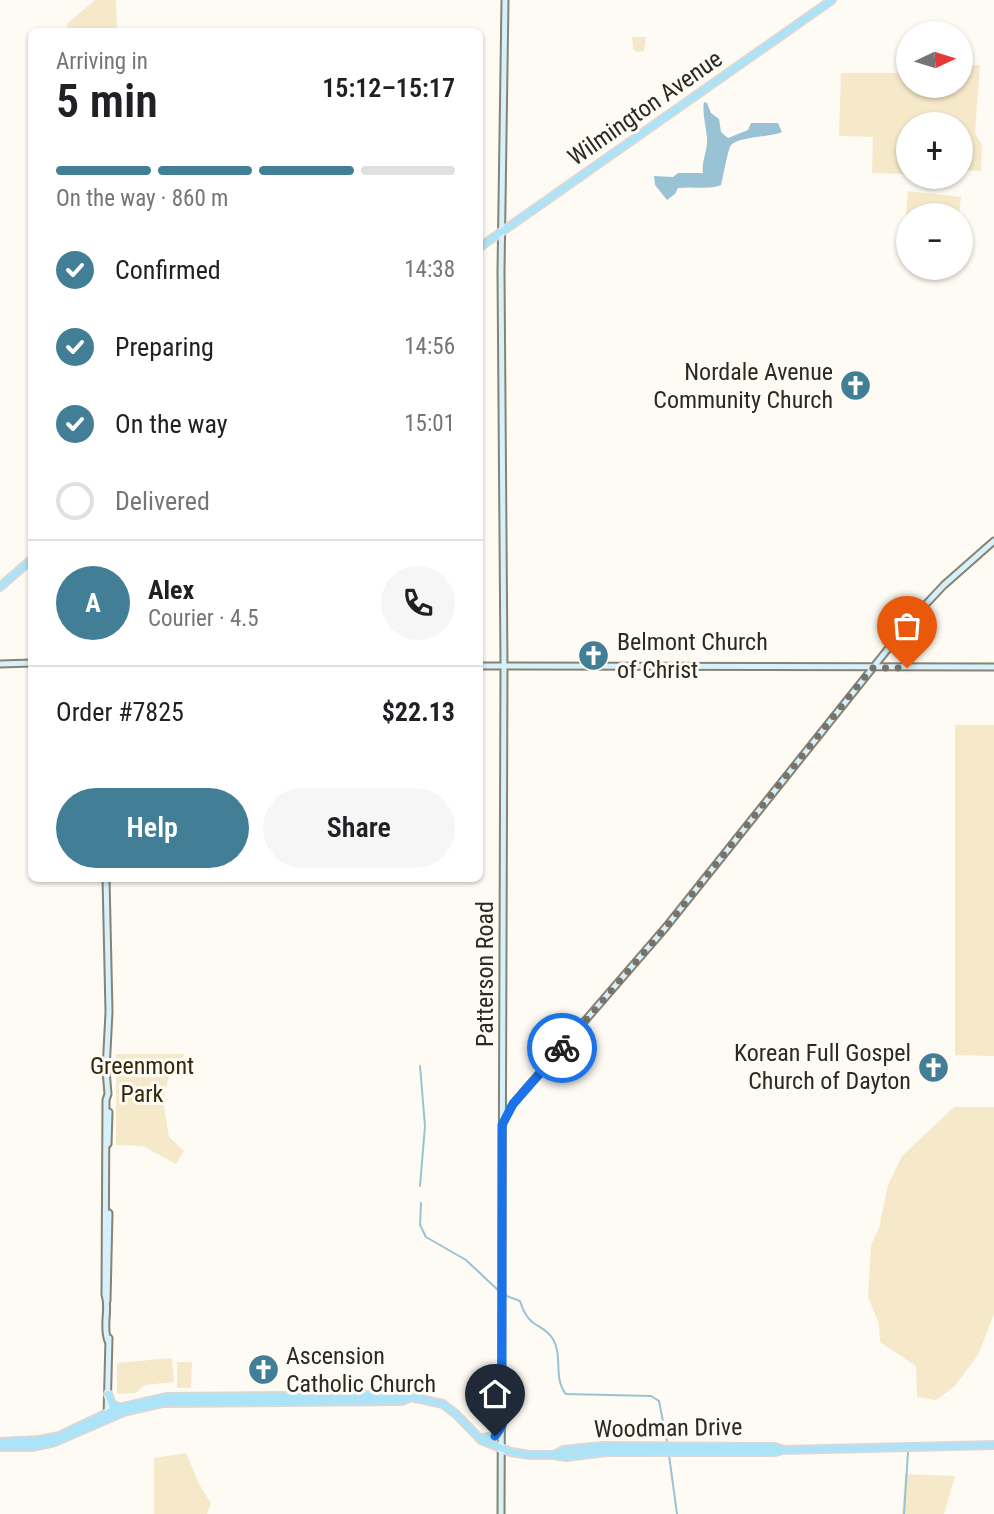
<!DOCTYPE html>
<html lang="en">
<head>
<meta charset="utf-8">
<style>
  :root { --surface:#fff; --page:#f6f6f6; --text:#202124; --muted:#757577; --line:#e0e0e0; --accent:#427f96 }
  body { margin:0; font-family:"Roboto Condensed",sans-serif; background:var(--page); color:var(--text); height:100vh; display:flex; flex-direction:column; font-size:26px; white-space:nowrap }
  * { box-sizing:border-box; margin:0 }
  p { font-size:23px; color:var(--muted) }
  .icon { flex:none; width:38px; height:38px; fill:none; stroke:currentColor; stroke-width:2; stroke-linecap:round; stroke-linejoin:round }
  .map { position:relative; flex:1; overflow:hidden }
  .sheet { position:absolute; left:28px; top:28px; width:455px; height:854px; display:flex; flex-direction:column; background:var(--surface); border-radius:10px; box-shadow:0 2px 5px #0004 }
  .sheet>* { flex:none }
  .needle { width:46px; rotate:86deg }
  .controls { position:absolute; left:896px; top:21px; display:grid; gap:14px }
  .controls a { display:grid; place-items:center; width:77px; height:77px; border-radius:50%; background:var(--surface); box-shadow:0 2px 5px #0004; font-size:35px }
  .pin { position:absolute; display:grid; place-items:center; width:60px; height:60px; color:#fff; margin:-72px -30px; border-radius:50% 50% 50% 0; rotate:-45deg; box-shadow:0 0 7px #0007 }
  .pin .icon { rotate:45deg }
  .courier { position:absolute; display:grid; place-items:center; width:70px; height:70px; margin:-35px; border:5px solid #1a73e8; border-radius:50%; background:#fff; color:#222; box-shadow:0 2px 9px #0007 }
  .headline em { font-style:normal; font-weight:600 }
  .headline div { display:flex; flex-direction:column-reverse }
  .headline { display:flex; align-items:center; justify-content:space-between; height:119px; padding:0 28px }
  h1 { font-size:46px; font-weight:600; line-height:52px }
  .bar { display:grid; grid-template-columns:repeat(4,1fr); gap:10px 7px; align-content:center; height:84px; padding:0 28px }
  .bar i { height:9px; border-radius:5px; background:var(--line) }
  .bar .current { background:var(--accent) }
  .bar p { grid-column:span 4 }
  .line { display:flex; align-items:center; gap:18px; padding:0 28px; border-top:2px solid var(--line) }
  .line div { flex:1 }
  .round { display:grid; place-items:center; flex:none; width:74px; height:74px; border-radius:37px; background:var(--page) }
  ol { padding:0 28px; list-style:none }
  li { display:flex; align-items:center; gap:21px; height:77px }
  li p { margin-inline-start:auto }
  li .icon { padding:7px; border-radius:50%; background:var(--accent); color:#fff; stroke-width:4 }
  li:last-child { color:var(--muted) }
  li i { width:38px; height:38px; border:4px solid var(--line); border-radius:50% }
  .primary-button { display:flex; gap:14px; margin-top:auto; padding:14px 28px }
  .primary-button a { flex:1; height:80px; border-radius:42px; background:var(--accent); color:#fff; font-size:28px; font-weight:600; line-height:80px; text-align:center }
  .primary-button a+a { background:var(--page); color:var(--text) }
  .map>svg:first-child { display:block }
  .green { fill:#f5e9c9 }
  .water { fill:#99c3d4 }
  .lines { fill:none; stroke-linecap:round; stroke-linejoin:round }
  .stream { stroke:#99c3d4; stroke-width:2 }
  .secondary-casing { stroke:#898272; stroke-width:9 }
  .primary-casing { stroke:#d9d8d7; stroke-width:10 }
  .secondary { stroke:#d5f1fc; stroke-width:5 }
  .primary { stroke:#abe3f9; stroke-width:6 }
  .done { stroke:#76726c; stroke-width:7; stroke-dasharray:0 12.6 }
  .route { stroke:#1a73e8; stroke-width:9 }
  .labels { text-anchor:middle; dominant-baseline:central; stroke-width:6; stroke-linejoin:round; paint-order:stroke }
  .street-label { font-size:24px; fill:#2c2922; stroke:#fefbf4 }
  .poi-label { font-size:24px; fill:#2c2922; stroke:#fefbf4; text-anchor:end }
  .park-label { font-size:24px; fill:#332809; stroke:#fefbf4 }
</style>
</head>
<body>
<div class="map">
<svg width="994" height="1514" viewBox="0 0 994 1514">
  <rect width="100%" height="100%" fill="#fefbf4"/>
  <g class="green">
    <polygon points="95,0 116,0 117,31 68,31 67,24"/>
    <polygon points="632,37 646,37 644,51 637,52 633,49"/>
    <polygon points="961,65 980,65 975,133 982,145 981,171 961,170 961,124 908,124 908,174 872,173 873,137 839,136 841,73 908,73 908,86 961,86"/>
    <polygon points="908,191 961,197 959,215 906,215"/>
    <polygon points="955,725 994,725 994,1056 955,1055"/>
    <polygon points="116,1054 185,1054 169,1075 163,1101 169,1137 184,1151 176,1164 143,1146 116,1145"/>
    <polygon points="954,1107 994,1107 994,1314 978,1355 954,1387 936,1400 917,1397 916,1366 880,1342 879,1324 868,1297 871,1245 879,1228 888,1185 902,1156"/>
    <polygon points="172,1358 174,1382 145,1385 136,1393 117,1394 117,1363"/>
    <polygon points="177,1362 192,1362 191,1388 177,1388"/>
    <polygon points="186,1453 199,1484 211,1503 207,1514 154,1514 154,1458"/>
    <polygon points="905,1474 955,1476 944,1514 902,1514"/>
  </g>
  <path class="water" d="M704,102L707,103L711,113L719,119L721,132L728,138L748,130L751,123H778L782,132C769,138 735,136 730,147C726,158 724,173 721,185C710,190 691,186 678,188L675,194L667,200L655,185L654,176L673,177L678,173H703C701,162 708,150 707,138C706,125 702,114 704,102Z"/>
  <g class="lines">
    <g class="stream">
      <polyline points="420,1066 425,1126 420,1186"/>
      <polyline points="421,1203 420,1225 426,1237 466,1260 500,1292"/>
      <path d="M504,1295L520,1301C529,1330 542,1322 553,1339C563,1356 553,1379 566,1394L651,1396L659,1401L667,1442"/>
      <polyline points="669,1455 677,1514"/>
      <polyline points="904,1514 908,1452"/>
    </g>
    <defs>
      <g id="secondary">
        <polyline points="0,664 32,663"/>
        <polyline points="480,666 994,667"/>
        <path d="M106,878L109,1012L106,1070L108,1094L106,1100L105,1295C110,1308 102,1326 108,1341"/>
        <polyline points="504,1120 513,1104 666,927 911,620 944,585 994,541"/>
        <polyline points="108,1144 109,1112"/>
        <polyline points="107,1301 109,1213"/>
        <polyline points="107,1416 109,1338"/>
        <polyline points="501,1514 504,666 501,272 505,0"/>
      </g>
      <g id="primary">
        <polyline points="480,247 832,0"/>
        <polyline points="0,587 32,559"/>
        <polyline points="108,1394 112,1404 118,1407"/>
        <polyline points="483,1438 495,1436 502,1425"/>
        <polyline points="0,1442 39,1440 59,1436 118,1408 166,1397 402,1395 443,1404 457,1415 481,1440 511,1452 530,1455 554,1455 566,1457 607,1452 775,1452 783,1450 994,1445"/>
        <polyline points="0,1447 32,1447 55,1442 124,1412 163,1403 402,1401 409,1398"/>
        <polyline points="556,1454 563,1450 603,1446 775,1447 781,1449"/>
      </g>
    </defs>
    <use href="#secondary" class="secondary-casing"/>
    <use href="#primary" class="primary-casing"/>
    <use href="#secondary" class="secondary"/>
    <use href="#primary" class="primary"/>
  </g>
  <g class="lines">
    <polyline class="done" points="562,1048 666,927 872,668 907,668"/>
    <polyline class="route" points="495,1436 502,1426 502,1125 513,1104 562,1048"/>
  </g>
  <defs>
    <symbol id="church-disc" viewBox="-11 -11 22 22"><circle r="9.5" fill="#427f96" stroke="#fefbf4"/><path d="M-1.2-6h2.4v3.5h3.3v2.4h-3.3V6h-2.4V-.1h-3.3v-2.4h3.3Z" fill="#fff"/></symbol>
  </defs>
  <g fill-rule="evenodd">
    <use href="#church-disc" x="838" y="368" width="35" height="35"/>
    <use href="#church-disc" x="576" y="638" width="35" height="35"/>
    <use href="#church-disc" x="916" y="1050" width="35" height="35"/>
    <use href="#church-disc" x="246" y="1352" width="35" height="35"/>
  </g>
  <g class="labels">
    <g class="street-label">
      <text transform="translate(645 108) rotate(-35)">Wilmington Avenue</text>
      <text transform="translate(485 974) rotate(-90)">Patterson Road</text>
      <text transform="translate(668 1428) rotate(-1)">Woodman Drive</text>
    </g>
    <g class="poi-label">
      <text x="833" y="372">Nordale Avenue<tspan x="833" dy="28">Community Church</tspan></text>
      <text x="617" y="642" text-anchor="start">Belmont Church<tspan x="617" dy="28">of Christ</tspan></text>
      <text x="911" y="1053">Korean Full Gospel<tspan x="911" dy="28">Church of Dayton</tspan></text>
      <text x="286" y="1356" text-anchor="start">Ascension<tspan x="286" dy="28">Catholic Church</tspan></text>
    </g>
    <g class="park-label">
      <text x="142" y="1066">Greenmont<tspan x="142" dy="28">Park</tspan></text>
    </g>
  </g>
</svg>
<div class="controls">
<a><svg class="needle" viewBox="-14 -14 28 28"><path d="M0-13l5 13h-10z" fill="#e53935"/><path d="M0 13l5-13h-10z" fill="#757577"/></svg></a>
<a>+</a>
<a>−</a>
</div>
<div class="pin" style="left:907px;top:668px;background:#ea580c"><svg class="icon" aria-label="bag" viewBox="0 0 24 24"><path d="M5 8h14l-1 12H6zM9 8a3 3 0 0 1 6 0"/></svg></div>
<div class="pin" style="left:495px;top:1436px;background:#1f2937"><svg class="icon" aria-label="home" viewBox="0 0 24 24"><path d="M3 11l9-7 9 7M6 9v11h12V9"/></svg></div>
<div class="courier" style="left:562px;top:1048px"><svg class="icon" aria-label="bike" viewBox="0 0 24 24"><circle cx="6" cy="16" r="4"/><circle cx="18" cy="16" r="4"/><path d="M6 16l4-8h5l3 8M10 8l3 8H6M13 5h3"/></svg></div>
<section class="sheet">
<div class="headline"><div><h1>5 min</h1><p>Arriving in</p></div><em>15:12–15:17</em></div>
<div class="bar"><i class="current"></i><i class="current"></i><i class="current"></i><i></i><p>On the way · 860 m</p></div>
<ol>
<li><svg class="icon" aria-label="check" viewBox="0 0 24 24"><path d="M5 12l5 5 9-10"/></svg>Confirmed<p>14:38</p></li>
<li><svg class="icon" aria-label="check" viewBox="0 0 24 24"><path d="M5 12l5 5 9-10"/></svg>Preparing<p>14:56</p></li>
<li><svg class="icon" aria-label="check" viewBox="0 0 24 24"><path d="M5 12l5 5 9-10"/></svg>On the way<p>15:01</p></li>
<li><i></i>Delivered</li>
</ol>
<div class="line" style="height:126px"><b class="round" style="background:var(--accent);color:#fff">A</b><div><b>Alex</b><p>Courier · 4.5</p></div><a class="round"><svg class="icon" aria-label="phone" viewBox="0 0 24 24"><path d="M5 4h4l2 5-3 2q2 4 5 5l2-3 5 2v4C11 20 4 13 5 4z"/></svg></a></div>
<div class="line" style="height:91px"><div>Order #7825</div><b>$22.13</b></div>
<div class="primary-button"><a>Help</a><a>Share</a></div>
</section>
</div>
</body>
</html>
